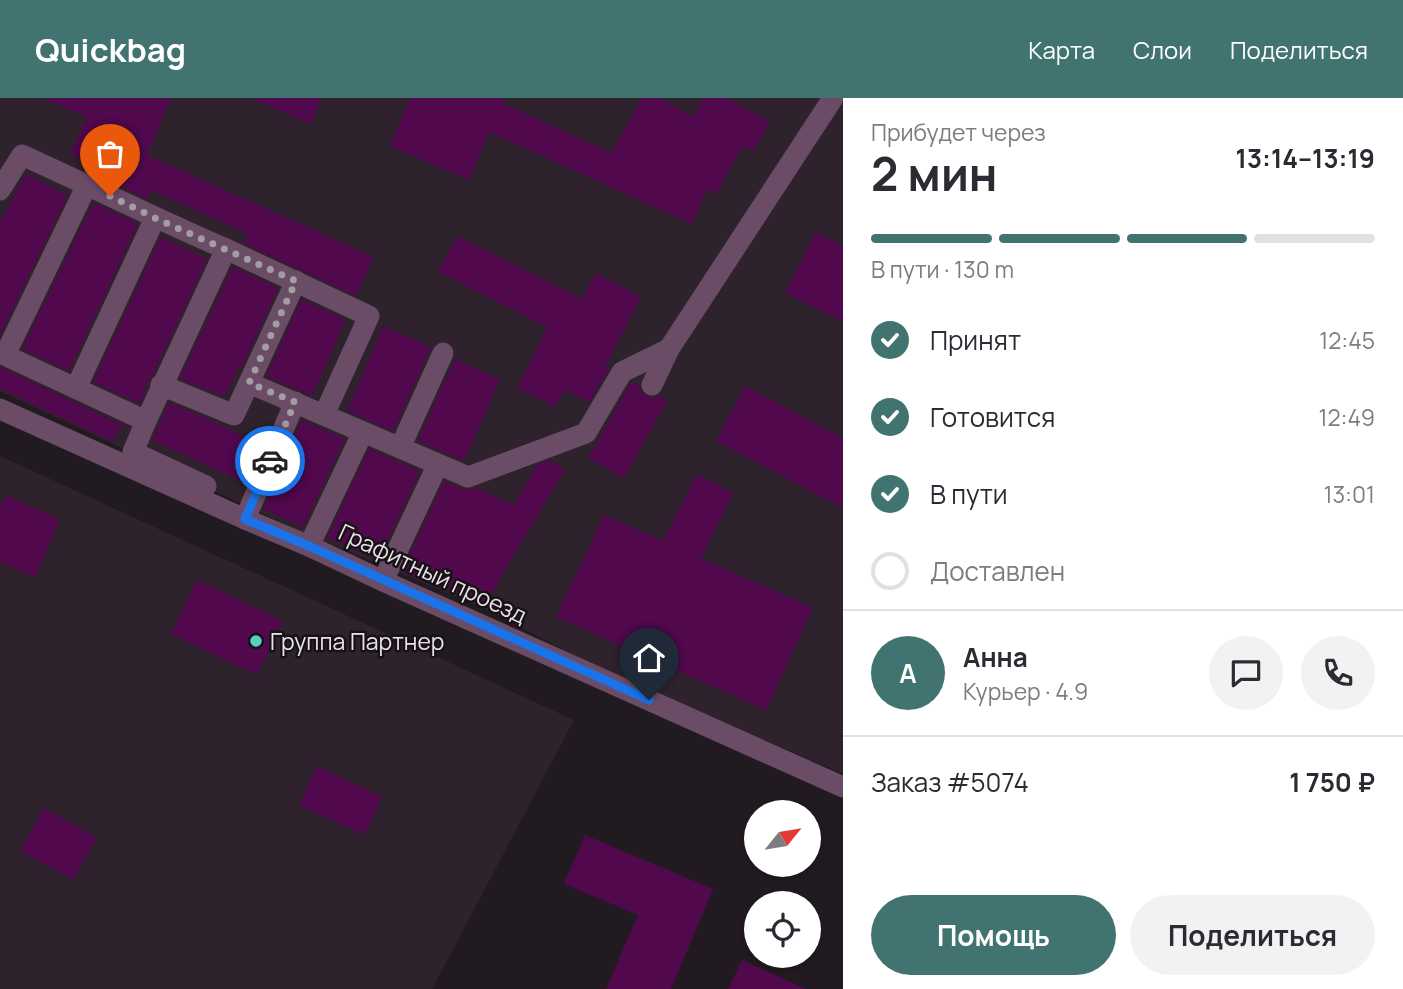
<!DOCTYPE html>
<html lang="ru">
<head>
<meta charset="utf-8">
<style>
  :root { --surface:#fff; --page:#f2f2f3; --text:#2b2b33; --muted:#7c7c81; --line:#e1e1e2; --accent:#417470 }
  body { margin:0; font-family:Manrope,sans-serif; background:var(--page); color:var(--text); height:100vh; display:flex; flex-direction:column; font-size:26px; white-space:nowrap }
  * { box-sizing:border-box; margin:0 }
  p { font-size:23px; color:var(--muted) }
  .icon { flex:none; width:38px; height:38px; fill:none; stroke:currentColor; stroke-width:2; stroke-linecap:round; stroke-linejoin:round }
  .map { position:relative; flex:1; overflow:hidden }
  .side { display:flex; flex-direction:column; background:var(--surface); width:560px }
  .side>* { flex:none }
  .needle { width:46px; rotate:60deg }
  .tools { position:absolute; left:744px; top:702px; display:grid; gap:14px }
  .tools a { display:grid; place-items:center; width:77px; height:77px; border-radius:50%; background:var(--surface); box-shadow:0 2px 5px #0004; font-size:35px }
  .pin { position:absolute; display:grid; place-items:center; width:60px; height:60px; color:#fff; margin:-72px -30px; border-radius:50% 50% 50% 0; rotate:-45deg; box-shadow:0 0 7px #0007 }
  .pin .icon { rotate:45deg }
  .courier { position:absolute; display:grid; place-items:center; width:70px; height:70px; margin:-35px; border:5px solid #1a73e8; border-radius:50%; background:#fff; color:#222; box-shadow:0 2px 9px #0007 }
  .head em { font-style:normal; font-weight:700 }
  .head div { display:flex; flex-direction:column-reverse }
  .head { display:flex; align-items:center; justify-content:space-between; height:119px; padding:0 28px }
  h1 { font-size:46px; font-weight:700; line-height:52px }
  .bar { display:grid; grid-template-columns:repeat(4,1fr); gap:10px 7px; align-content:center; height:84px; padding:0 28px }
  .bar i { height:9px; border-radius:5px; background:var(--line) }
  .bar .selected { background:var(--accent) }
  .bar p { grid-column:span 4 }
  .line { display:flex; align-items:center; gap:18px; padding:0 28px; border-top:2px solid var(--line) }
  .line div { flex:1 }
  .round { display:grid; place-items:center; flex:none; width:74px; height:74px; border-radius:37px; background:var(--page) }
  ol { padding:0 28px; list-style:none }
  li { display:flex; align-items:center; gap:21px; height:77px }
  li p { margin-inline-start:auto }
  li .icon { padding:7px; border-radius:50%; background:var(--accent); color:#fff; stroke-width:4 }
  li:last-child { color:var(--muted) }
  li i { width:38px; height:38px; border:4px solid var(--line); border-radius:50% }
  .primary-button { display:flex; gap:14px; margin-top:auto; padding:14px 28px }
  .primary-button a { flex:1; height:80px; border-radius:42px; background:var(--accent); color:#fff; font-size:28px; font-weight:700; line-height:80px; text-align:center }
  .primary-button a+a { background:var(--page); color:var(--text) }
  header { display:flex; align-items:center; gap:42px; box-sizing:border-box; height:98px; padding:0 35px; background:var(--accent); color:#fff }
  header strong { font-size:33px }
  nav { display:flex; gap:38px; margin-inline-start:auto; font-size:24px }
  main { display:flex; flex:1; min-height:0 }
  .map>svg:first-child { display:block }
  .built { fill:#2e222c }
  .building { fill:#51084d }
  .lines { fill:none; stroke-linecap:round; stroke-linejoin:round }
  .minor { stroke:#6b4c67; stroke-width:21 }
  .done { stroke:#a29da2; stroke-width:7; stroke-dasharray:0 12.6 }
  .route { stroke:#1a73e8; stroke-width:9 }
  .poi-dot { fill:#5ccebb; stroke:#181217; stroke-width:2.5 }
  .labels { text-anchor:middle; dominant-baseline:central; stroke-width:5; stroke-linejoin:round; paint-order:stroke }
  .street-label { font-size:23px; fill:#e8e3e7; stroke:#181217 }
  .poi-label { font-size:23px; fill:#e8e3e7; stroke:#181217; text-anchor:start }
</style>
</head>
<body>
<header>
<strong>Quickbag</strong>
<nav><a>Карта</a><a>Слои</a><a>Поделиться</a></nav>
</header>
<main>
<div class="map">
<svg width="843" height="891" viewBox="0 0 843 891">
  <rect width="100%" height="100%" fill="#211b21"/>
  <g class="built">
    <polygon points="0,0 843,0 843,676 601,571 487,512 293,430 0,293"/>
    <polygon points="0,358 574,622 432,891 0,891"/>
  </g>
  <g class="building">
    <polygon points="42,0 171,0 147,57 374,159 356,198 243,145 248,136 151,92 147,101 106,82 110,74 70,56 87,19"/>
    <polygon points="250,0 322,0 311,26"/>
    <polygon points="410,0 504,0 502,5 611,55 642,0 659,0 693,19 703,0 728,0 770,24 754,53 743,48 716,96 707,91 692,126 489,34 469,82 390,48"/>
    <polygon points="26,76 68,97 0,237 0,124"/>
    <polygon points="95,105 136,125 135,127 137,128 69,273 22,251 91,109 93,109"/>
    <polygon points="816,134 843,148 843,224 785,195"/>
    <polygon points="457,138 582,201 596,175 641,199 605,269 609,271 589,304 564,292 556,309 517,290 547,229 438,174"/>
    <polygon points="161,139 207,161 153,277 149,281 140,306 93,284"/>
    <polygon points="233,169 278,190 242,269 239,268 225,299 180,281"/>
    <polygon points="302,201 346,222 312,298 266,278"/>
    <polygon points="383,228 431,249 393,333 347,313"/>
    <polygon points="455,261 500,282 464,363 418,343"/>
    <polygon points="0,269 129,330 128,331 121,328 113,344 0,291"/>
    <polygon points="631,284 639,287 641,294 646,298 652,300 659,298 667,303 624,380 588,360"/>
    <polygon points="745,288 843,340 843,410 716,343"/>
    <polygon points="169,305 214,323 213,324 262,347 246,385 152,342"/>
    <polygon points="302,322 345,341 303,429 263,411"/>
    <polygon points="369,351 420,373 378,462 327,440"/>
    <polygon points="550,362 565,371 484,508 448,488 446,493 402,474 444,383 463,391 476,390 514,407 537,367"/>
    <polygon points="697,376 733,395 701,460 813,510 766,612 556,519 604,417 663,443"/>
    <polygon points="6,397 60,422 35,479 0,464 0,410"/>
    <polygon points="197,482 283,523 257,577 171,536"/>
    <polygon points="317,668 382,699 365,737 299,707"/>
    <polygon points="44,710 97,740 73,782 20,753"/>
    <polygon points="585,737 713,791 671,891 606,891 638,817 564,786"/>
    <polygon points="742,862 806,891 728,891"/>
  </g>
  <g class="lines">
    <g class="minor">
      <path d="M0,92L22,57C90,88 157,121 226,151L146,323"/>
      <polyline points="226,151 369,218 324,317"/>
      <polyline points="0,255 146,323 133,354 206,388"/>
      <polyline points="5,257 87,87"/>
      <polyline points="249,285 468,379 586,335 622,274 669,251"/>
      <polyline points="161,287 234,317 296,183"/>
      <polyline points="652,287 669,251 833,0"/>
      <polyline points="76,290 155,120"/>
      <polyline points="0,311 245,421 309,448 383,483 843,689"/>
      <polyline points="400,350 443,255"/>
      <polyline points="245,421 295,304"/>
      <polyline points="309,448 363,334"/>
      <polyline points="383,483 438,366"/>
    </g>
  </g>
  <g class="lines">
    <polyline class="done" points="110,98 155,120 296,183 249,285 295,304 270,363"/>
    <polyline class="route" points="270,363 245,421 309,448 649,602"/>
  </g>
  <circle class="poi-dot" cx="256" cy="543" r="7"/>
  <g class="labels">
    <g class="street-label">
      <text transform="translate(433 475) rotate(25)">Графитный проезд</text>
    </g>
    <g class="poi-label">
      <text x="270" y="543">Группа Партнер</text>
    </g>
  </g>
</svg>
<div class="tools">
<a><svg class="needle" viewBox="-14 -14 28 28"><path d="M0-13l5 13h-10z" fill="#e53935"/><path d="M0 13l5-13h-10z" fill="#7c7c81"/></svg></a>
<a><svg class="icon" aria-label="locate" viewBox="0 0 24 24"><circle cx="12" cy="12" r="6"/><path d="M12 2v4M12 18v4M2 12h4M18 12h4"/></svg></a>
</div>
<div class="pin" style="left:110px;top:98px;background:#ea580c"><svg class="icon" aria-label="bag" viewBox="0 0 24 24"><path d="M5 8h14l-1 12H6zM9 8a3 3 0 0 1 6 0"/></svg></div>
<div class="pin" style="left:649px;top:602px;background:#1f2937"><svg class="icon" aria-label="home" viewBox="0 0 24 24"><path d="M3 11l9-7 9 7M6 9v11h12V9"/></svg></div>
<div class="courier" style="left:270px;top:363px"><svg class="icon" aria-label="car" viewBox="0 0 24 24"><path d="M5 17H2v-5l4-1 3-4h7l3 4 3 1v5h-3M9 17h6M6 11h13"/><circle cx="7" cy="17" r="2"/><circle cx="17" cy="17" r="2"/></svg></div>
</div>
<section class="side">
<div class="head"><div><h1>2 мин</h1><p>Прибудет через</p></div><em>13:14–13:19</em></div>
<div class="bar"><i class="selected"></i><i class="selected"></i><i class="selected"></i><i></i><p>В пути · 130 m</p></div>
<ol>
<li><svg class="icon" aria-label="check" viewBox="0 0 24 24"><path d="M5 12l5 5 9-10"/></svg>Принят<p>12:45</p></li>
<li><svg class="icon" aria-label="check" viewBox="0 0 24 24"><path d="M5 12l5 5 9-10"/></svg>Готовится<p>12:49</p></li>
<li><svg class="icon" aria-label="check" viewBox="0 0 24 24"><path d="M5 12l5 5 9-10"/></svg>В пути<p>13:01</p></li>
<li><i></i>Доставлен</li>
</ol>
<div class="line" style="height:126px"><b class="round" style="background:var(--accent);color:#fff">А</b><div><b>Анна</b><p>Курьер · 4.9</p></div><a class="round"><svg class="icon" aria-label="chat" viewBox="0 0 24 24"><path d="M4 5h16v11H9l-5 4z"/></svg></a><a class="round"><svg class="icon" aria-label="phone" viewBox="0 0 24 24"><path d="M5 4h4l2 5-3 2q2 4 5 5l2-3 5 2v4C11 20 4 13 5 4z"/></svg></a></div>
<div class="line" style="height:91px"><div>Заказ #5074</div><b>1 750 ₽</b></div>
<div class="primary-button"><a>Помощь</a><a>Поделиться</a></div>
</section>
</main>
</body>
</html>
